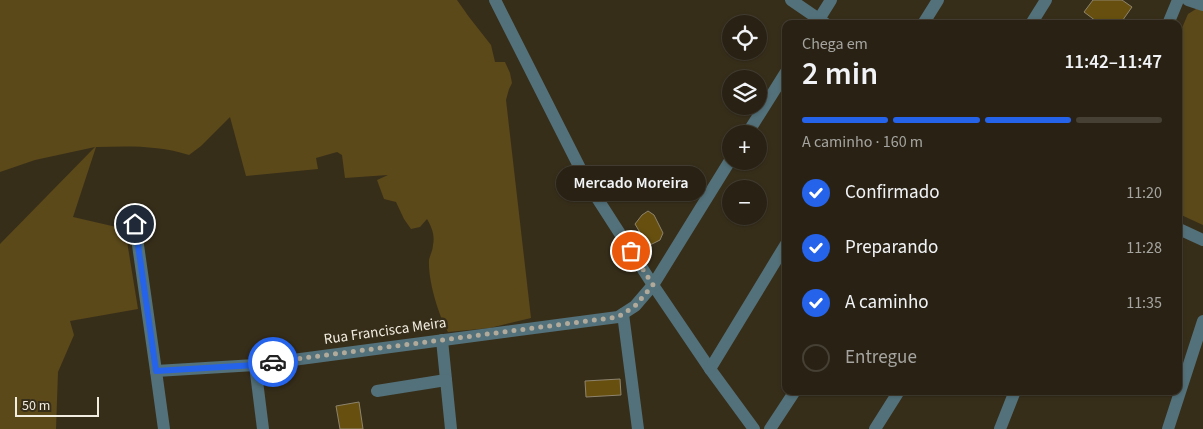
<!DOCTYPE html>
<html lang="pt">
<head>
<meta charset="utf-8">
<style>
  :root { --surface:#292214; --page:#352f22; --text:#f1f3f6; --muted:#a5a4a0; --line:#453f34; --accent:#2563eb }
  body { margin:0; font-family:"Source Sans 3",sans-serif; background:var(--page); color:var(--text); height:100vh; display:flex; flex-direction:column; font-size:19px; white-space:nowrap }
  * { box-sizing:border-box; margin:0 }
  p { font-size:16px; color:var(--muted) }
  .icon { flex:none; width:28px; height:28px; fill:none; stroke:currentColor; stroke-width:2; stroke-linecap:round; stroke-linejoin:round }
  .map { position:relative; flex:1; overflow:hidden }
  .drawer { position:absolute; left:782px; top:20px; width:400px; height:375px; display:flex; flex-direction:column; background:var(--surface); border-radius:10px; box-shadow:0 1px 4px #0004,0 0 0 1px var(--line) }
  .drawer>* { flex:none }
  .controls { position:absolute; left:722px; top:15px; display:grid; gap:10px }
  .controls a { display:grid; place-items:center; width:45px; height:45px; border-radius:50%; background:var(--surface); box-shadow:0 1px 4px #0004,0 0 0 1px var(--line); font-size:25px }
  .scale { position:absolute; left:15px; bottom:12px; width:84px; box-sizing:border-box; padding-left:5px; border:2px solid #f2ede1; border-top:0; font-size:14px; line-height:18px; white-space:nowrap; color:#f2ede1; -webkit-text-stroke:4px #372e1a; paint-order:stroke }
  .pin { position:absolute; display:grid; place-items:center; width:42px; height:42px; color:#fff; margin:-21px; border:2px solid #fff; border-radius:50%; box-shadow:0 1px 5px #0007 }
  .courier { position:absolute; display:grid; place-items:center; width:50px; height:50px; margin:-25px; border:4px solid #2563eb; border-radius:50%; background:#fff; color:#222; box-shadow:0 1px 6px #0007 }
  .bubble { position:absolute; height:35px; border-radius:18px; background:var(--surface); box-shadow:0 1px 4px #0004,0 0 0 1px var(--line); font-size:16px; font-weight:600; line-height:35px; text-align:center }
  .headline em { font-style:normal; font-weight:600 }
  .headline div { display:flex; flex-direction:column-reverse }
  .headline { display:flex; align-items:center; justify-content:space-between; height:85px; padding:0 20px }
  h1 { font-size:32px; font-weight:600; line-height:38px }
  .bar { display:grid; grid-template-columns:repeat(4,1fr); gap:8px 5px; align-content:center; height:60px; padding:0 20px }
  .bar i { height:6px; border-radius:4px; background:var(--line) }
  .bar .active { background:var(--accent) }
  .bar p { grid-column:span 4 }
  ol { padding:0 20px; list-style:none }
  li { display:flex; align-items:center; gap:15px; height:55px }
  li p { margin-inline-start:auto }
  li .icon { padding:5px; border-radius:50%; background:var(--accent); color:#fff; stroke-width:4 }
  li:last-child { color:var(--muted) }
  li i { width:28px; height:28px; border:2px solid var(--line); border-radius:50% }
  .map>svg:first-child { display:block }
  .green { fill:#5b491a }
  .building { fill:#67500f; stroke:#8e846e }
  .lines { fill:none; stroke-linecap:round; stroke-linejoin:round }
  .minor { stroke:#53717a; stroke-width:12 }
  .done { stroke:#b1aa9b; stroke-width:5; stroke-dasharray:0 9 }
  .route { stroke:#2563eb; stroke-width:6 }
  .labels { text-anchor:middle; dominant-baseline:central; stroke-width:5; stroke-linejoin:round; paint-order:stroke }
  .street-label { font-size:15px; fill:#f2ede1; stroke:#372e1a }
</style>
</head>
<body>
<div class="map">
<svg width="1203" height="429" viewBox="0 0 1203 429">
  <rect width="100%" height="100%" fill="#372e1a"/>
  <g class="green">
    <path d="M0,0H457L469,17L491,45L495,62H505L510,73L512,83L509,89L506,100L531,318L490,328L448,332C438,314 428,280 429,260C430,255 433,250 433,245C435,235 432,228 427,219L420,227L411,229L404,219L396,202L384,199L377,180L388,175L345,178L342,155L337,152L316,158L318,169L246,176L230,117L201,146L189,155C159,145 127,146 96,147L73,217L125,229L138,309L70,321L74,335L58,372L56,429H0V244L95,147L35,160L0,172Z"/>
    <polygon points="1196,9 1203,9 1203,225 1179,214 1179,35 1188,14"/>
  </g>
  <g class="building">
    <polygon points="1093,0 1122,0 1132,7 1120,24 1100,24 1084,12"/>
    <polygon points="648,211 654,215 663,233 660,240 648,246 635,224 642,215"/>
    <polygon points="620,379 621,395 586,397 585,381"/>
    <polygon points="359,402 363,429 340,429 336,406"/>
  </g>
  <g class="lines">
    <g class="minor">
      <polyline points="495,0 588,184 653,285 710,369 754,429"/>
      <polyline points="791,0 826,24"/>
      <polyline points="1188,0 1203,5"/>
      <polyline points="816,24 831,0"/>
      <polyline points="923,24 938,0"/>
      <polyline points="1031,24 1046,0"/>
      <polyline points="1168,24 1178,0"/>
      <polyline points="747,134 786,72"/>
      <polyline points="135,224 156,371 164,429"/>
      <polyline points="1179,229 1203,240"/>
      <polyline points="623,314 638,429"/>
      <polyline points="442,340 451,429"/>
      <polyline points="255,365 263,429"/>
      <polyline points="710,369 786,244"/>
      <polyline points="156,371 255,365 618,317 635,306 653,285 731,159"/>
      <polyline points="377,391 446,380"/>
      <polyline points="770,429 795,391"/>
      <polyline points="875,429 899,391"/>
      <polyline points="1000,429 1015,391"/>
      <polyline points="1168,429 1203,321"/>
    </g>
  </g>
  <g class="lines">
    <polyline class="done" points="273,362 618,317 635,306 653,285 631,251"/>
    <polyline class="route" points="135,224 156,371 255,365 273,362"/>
  </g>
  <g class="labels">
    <g class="street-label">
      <text transform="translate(385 331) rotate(-8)">Rua Francisca Meira</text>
    </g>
  </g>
</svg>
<div class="controls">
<a><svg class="icon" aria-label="locate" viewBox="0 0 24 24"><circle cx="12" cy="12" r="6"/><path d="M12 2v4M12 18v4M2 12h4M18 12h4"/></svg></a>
<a><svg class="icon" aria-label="layers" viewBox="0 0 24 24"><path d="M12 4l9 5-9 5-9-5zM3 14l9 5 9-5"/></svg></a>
<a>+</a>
<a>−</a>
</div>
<div class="scale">50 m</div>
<div class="pin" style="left:631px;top:251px;background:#ea580c"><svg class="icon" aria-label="bag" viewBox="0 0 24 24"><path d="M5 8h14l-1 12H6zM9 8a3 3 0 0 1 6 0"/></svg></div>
<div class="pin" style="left:135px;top:224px;background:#1f2937"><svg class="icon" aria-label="home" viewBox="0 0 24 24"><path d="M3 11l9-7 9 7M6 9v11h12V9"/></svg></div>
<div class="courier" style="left:273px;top:362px"><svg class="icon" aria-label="car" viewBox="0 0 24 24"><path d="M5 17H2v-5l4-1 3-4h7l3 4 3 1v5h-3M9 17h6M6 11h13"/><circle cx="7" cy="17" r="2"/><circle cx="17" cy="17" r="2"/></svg></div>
<div class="bubble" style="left:556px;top:166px;width:150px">Mercado Moreira</div>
<section class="drawer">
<div class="headline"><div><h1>2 min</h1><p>Chega em</p></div><em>11:42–11:47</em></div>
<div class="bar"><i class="active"></i><i class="active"></i><i class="active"></i><i></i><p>A caminho · 160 m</p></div>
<ol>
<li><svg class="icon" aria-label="check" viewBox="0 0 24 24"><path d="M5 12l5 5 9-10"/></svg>Confirmado<p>11:20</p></li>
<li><svg class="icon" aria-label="check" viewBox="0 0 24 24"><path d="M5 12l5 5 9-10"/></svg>Preparando<p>11:28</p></li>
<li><svg class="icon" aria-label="check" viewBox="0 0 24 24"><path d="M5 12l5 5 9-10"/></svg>A caminho<p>11:35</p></li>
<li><i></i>Entregue</li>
</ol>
</section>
</div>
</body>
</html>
